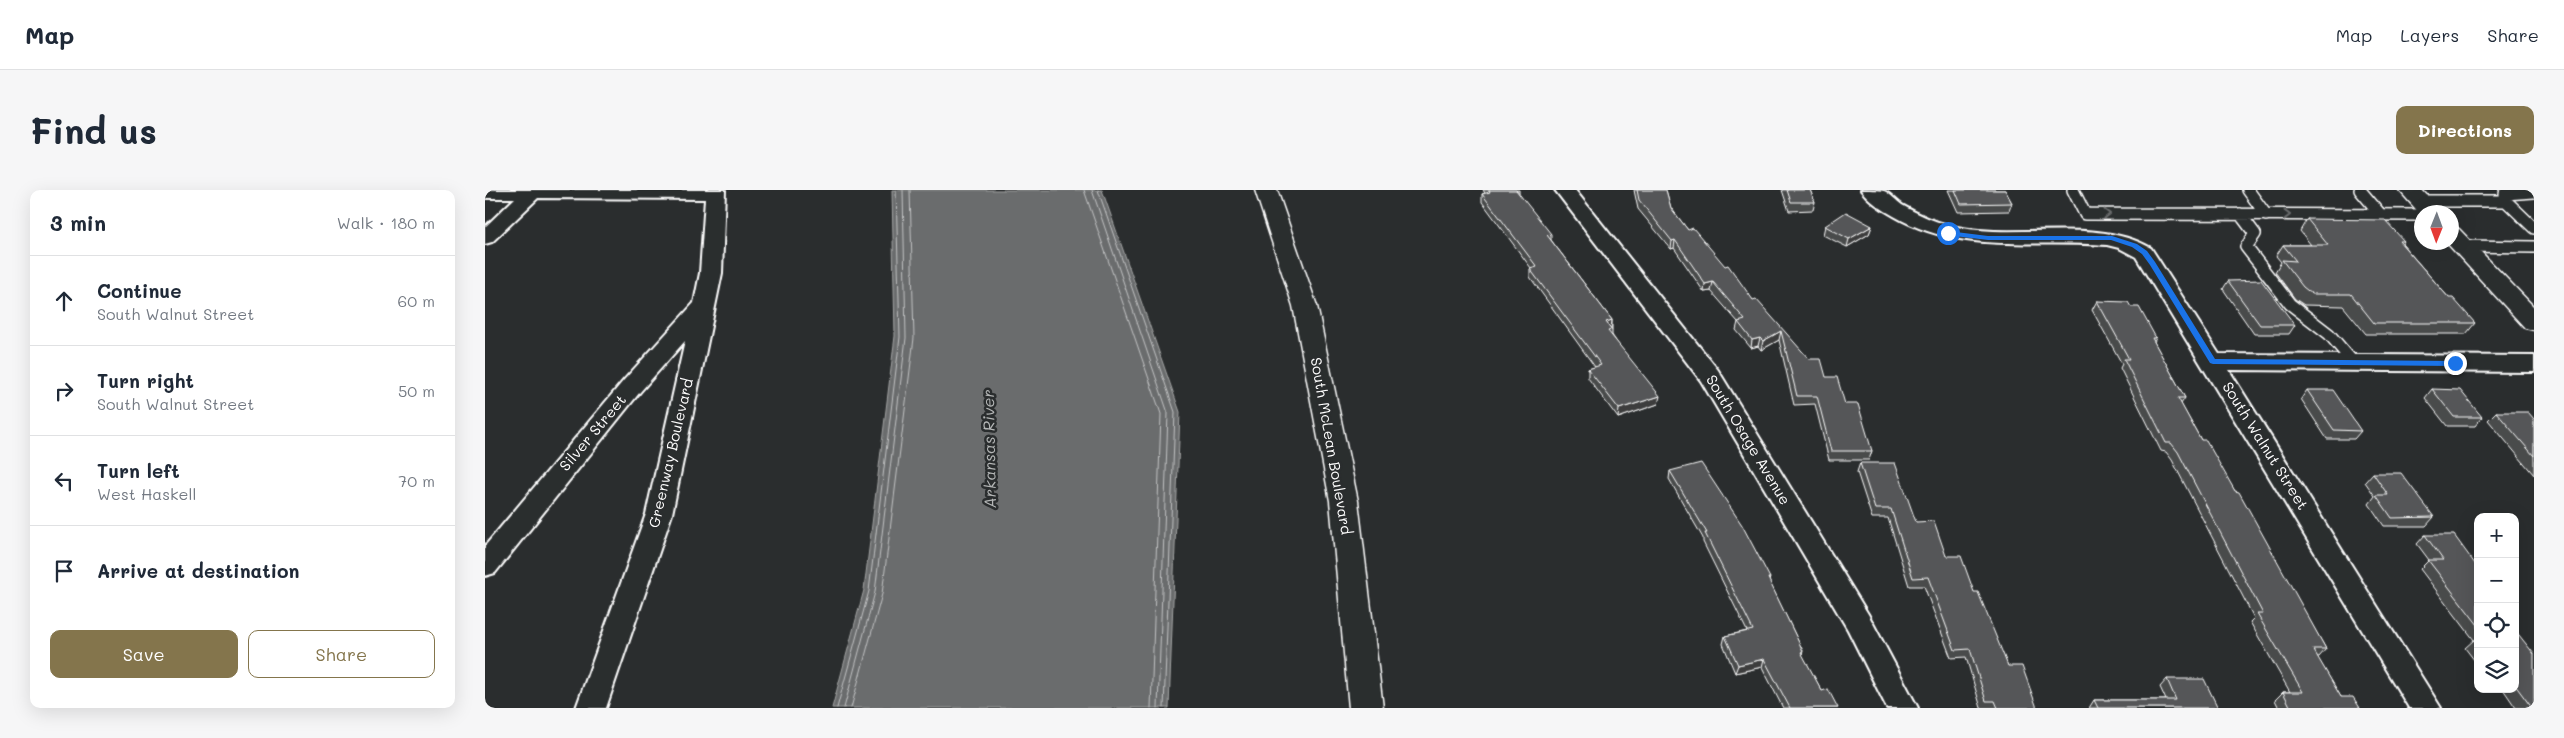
<!DOCTYPE html>
<meta charset="utf-8">
<style>
:root{--surface:#fff;--page:#f6f6f7;--text:#1f2937;--muted:#747a83;--line:#e0e1e3;--accent:#84754c}
body{margin:0;font-family:Mali,sans-serif;background:var(--page);color:var(--text)}
.controls{position:absolute;right:15px;bottom:15px;display:grid;overflow:hidden;border-radius:10px;box-shadow:0 5px 20px #0002}
.controls button{width:45px;height:45px;display:grid;place-items:center;padding:0;border:0;border-bottom:1px solid var(--line);background:var(--surface);color:var(--text);font:25px sans-serif}
.compass{position:absolute;left:1929px;top:15px;width:45px;height:45px;border-radius:50%;background:var(--surface);box-shadow:0 5px 20px #0002;rotate:181deg}
.stop{position:absolute;width:15px;height:15px;margin:-11px;border:4px solid #1a73e8;border-radius:50%;background:#fff}
.stop.end{background:#1a73e8;border-color:#fff;box-shadow:0 1px 5px #0008}
.list{margin:0;padding:0;list-style:none}
h2{display:flex;justify-content:space-between;align-items:center;height:65px;margin:0;padding:0 20px;font-size:21px}
h2 small{font-size:16px;font-weight:400;color:var(--muted)}
.list li{display:grid;grid-template-columns:32px 1fr auto;gap:15px;align-items:center;box-sizing:border-box;height:90px;padding:0 20px;border-top:1px solid var(--line)}
.list b{display:block;font-size:19px;white-space:nowrap}
.list p{margin:0;font-size:16px;white-space:nowrap;color:var(--muted)}
.list em{font-size:16px;font-style:normal;color:var(--muted)}
.actions{display:flex;gap:10px;padding:15px 20px}
.actions a{flex:1;padding:11px 0;border:1px solid var(--accent);border-radius:10px;text-align:center;font-size:18px;color:var(--accent)}
.actions .main{background:var(--accent);color:#fff}
.icon{flex:none;width:28px;height:28px;fill:none;stroke:currentColor;stroke-width:2;stroke-linecap:round;stroke-linejoin:round}
.map{position:relative;flex:none;width:2049px;height:518px;overflow:hidden;border-radius:10px}
header{display:flex;align-items:center;gap:30px;box-sizing:border-box;height:70px;padding:0 25px;background:var(--surface);border-bottom:1px solid var(--line)}
header strong{font-size:24px}
nav{display:flex;gap:28px;margin-inline-start:auto;font-size:18px}
.intro{display:flex;align-items:center;justify-content:space-between;box-sizing:border-box;height:120px;padding:0 30px}
h1{margin:0;font-size:35px}
.button{padding:12px 22px;border-radius:10px;background:var(--accent);color:#fff;font-size:18px;font-weight:700}
main{display:flex;gap:30px;padding:0 30px}
aside{flex:1;background:var(--surface);border-radius:10px;box-shadow:0 5px 20px #0002}
.map>svg:first-child{display:block}
.water{fill:#6a6c6d;stroke:#a6a7a7}
.lines{fill:none;stroke-linecap:round;stroke-linejoin:round}
.shore{stroke:#c3c4c5;stroke-width:1}
.service-casing{stroke:#fff;stroke-width:14}
.minor-casing{stroke:#fff;stroke-width:4}
.tertiary-casing{stroke:#fff;stroke-width:3}
.secondary-casing{stroke:#fff;stroke-width:3}
.service{stroke:#2a2d2e;stroke-width:11}
.minor{fill:#2a2d2e;fill-rule:evenodd}
.tertiary{fill:#2a2d2e;fill-rule:evenodd}
.secondary{fill:#2a2d2e;fill-rule:evenodd}
.wall{fill:#494b4c;stroke:#fff}
.shaded-wall{fill:#3c3d3e;stroke:#fff}
.building{fill:#555758;stroke:#fff}
.oneway{stroke:#6a6c6d}
.route{fill:#1a73e8}
.labels{text-anchor:middle;stroke-width:5;stroke-linejoin:round;paint-order:stroke}
.street-label{font-size:15px;fill:#fff;stroke:#2a2d2e}
.water-label{font-size:16px;font-style:italic;fill:#b4b6b6;stroke:#2a2d2e}
</style>
<header>
<strong>Map</strong>
<nav><a>Map</a><a>Layers</a><a>Share</a></nav>
</header>
<div class="intro"><h1>Find us</h1><a class="button">Directions</a></div>
<main>
<aside>
<h2>3 min<small>Walk · 180 m</small></h2>
<ul class="list">
<li><svg class="icon" aria-label="ahead" viewBox="0 0 24 24"><path d="M12 20V5M6 11l6-6 6 6"/></svg><div><b>Continue</b><p>South Walnut Street</p></div><em>60 m</em></li>
<li><svg class="icon" aria-label="right" viewBox="0 0 24 24"><path d="M7 20v-9h11M14 6l5 5-5 5"/></svg><div><b>Turn right</b><p>South Walnut Street</p></div><em>50 m</em></li>
<li><svg class="icon" aria-label="left" viewBox="0 0 24 24"><path d="M17 20v-9H6M10 6l-5 5 5 5"/></svg><div><b>Turn left</b><p>West Haskell</p></div><em>70 m</em></li>
<li><svg class="icon" aria-label="arrive" viewBox="0 0 24 24"><path d="M6 21V4h12l-3 4 3 4H6"/></svg><div><b>Arrive at destination</b></div></li>
</ul>
<div class="actions"><a class="main">Save</a><a>Share</a></div>
</aside>
<div class="map">
<svg width="2049" height="518" viewBox="0 0 2049 518">
<rect width="100%" height="100%" fill="#2a2d2e"/>
<filter id="ink" filterUnits="userSpaceOnUse"><feTurbulence type="fractalNoise" baseFrequency=".02" numOctaves="2"/><feDisplacementMap in="SourceGraphic" scale="10" xChannelSelector="R" yChannelSelector="G"/><feConvolveMatrix kernelMatrix="1 2 1 2 8 2 1 2 1" color-interpolation-filters="sRGB"/></filter>
<g filter="url(#ink)">
<!-- water -->
<path class="water" d="M 407,0 L 617,0 L 695,222 L 684,518 L 347,518 L 379,400 L 410,146 Z"/>
<g class="lines">
<!-- shore -->
<path class="shore" d="M 599,0 L 676,224 L 666,518
M 607,0 L 683,223 L 673,518
M 613,0 L 690,222 L 679,518
M 352,518 L 384,401 L 415,147 L 411,0
M 359,518 L 390,402 L 421,148 L 418,0
M 366,518 L 397,404 L 429,148 L 425,0"/>
<!-- service casing -->
<g class="service-casing">
<path id="service" d="M 1588,0 L 1600,24 L 1936,25
M 1763,0 L 1781,25
M 1875,0 L 1896,25
M 1935,11 L 2021,11 L 2049,38
M 2021,11 L 2020,4 L 2049,2
M 1755,24 L 1770,44 L 1761,57 L 1805,114 L 1844,144 L 1868,172
M 1978,56 L 2049,57"/>
</g>
<!-- minor casing -->
<g class="minor-casing">
<path id="minor" d="M 0,0 L 240,0 L 237,83 L 187,324 L 121,518 L 91,518 L 161,324 L 200,151 L 155,202 L 10,383 L 0,386 L 0,356 L 139,190 L 209,113 L 215,83 L 220,9 L 53,8 L 7,52 L 0,54 L 0,37 L 30,8 L 0,8 Z
M 1070,0 L 1090,0 L 1233,180 L 1383,424 L 1433,518 L 1402,518 L 1363,440 L 1216,191 Z
M 1376,0 C 1383,0 1393,0 1399,1 C 1406,4 1411,11 1417,15 C 1431,23 1447,31 1463,35 C 1527,52 1610,25 1666,58 L 1734,164 L 2049,166 L 2049,182 L 1744,180 L 1956,518 L 1924,518 L 1651,67 L 1634,58 L 1622,55 C 1549,49 1476,65 1409,26 C 1398,20 1384,11 1376,0 Z"/>
</g>
<!-- tertiary casing -->
<g class="tertiary-casing">
<path id="tertiary" d="M 1914,0 L 1937,0 L 1957,22 L 1936,22 L 1936,25 Z
M 1966,37 L 1974,39 L 2049,117 L 2049,140 L 2040,138 L 1961,52 L 1966,52 Z"/>
</g>
<!-- secondary casing -->
<g class="secondary-casing">
<path id="secondary" d="M 770,0 L 792,0 L 832,116 L 873,311 L 898,518 L 864,518 L 845,311 L 808,116 Z"/>
</g>
<!-- service -->
<use href="#service" class="service"/>
<!-- minor -->
<use href="#minor" class="minor"/>
<!-- tertiary -->
<use href="#tertiary" class="tertiary"/>
<!-- secondary -->
<use href="#secondary" class="secondary"/>
</g>
<!-- wall -->
<path class="wall" d="M 998,0 L 1034,0 L 1034,4 L 1066,50 L 1127,130 L 1127,145 L 1173,214 L 1133,228 L 1103,188 L 1103,179 L 1110,177 L 1045,87 L 1045,79 L 1046,78 L 997,12 L 997,4 L 1000,3 Z
M 1149,0 L 1181,0 L 1186,18 L 1203,40 L 1268,110 L 1341,187 L 1360,214 L 1387,261 L 1384,270 L 1344,270 L 1330,214 L 1309,215 L 1294,150 L 1276,160 L 1273,156 L 1266,158 L 1251,140 L 1253,132 L 1226,101 L 1219,102 L 1189,58 L 1186,59 L 1153,19 Z
M 1297,0 L 1325,0 L 1330,12 L 1328,20 L 1304,21 Z
M 1463,0 L 1520,0 L 1527,13 L 1524,21 L 1473,22 Z
M 1822,29 L 1919,51 L 1917,54 L 1964,108 L 1990,133 L 1981,144 L 1881,144 L 1858,116 L 1819,115 L 1810,109 L 1790,82 L 1796,72 L 1791,66 L 1798,55 L 1826,55 L 1815,41 Z
M 1340,36 L 1387,36 L 1384,44 L 1362,57 L 1338,45 Z
M 1743,91 L 1810,135 L 1804,144 L 1769,144 L 1738,99 Z
M 1612,111 L 1646,117 L 1671,148 L 1669,152 L 1700,208 L 1696,214 L 1716,250 L 1750,301 L 1841,459 L 1834,467 L 1832,467 L 1856,507 L 1875,518 L 1794,518 L 1790,510 L 1798,502 L 1805,502 L 1765,432 L 1769,428 L 1687,270 L 1681,262 L 1676,261 L 1635,178 L 1637,174 L 1607,120 Z
M 1947,199 L 1997,227 L 1990,236 L 1962,236 L 1940,208 Z
M 1822,200 L 1876,241 L 1869,249 L 1842,249 L 1816,209 Z
M 2011,222 L 2049,229 L 2049,285 L 2003,230 Z
M 1375,273 L 1431,332 L 1461,366 L 1489,402 L 1523,476 L 1552,518 L 1496,518 L 1481,467 L 1466,468 L 1439,396 L 1424,396 L 1403,328 L 1387,328 L 1372,282 Z
M 1185,281 L 1285,388 L 1284,391 L 1318,461 L 1317,465 L 1337,501 L 1353,518 L 1298,518 L 1277,477 L 1250,483 L 1238,454 L 1240,446 L 1262,441 L 1218,352 L 1218,348 L 1184,289 Z
M 1888,283 L 1949,327 L 1941,336 L 1899,336 L 1884,314 L 1890,306 L 1880,292 Z
M 1940,345 L 1993,378 L 1993,475 L 1980,458 L 1989,450 L 1935,379 L 1944,370 L 1932,354 Z
M 2030,440 L 2049,518 L 2031,518 L 2018,499 L 2030,499 Z
M 1682,489 L 1733,518 L 1604,518 L 1609,510 L 1681,510 L 1675,497 Z"/>
<!-- shaded-wall -->
<path class="shaded-wall" d="M 1387,36 L 1384,44 L 1362,57 L 1364,49 Z
M 1066,44 L 1066,53 L 1062,45 Z
M 1190,50 L 1189,58 L 1186,59 L 1187,51 Z
M 1228,92 L 1226,101 L 1219,102 L 1220,94 Z
M 1127,130 L 1126,139 L 1121,132 Z
M 1296,141 L 1294,150 L 1276,160 L 1278,151 Z
M 1275,148 L 1273,156 L 1266,158 L 1267,150 Z
M 1175,206 L 1173,214 L 1133,228 L 1134,219 Z
M 1279,469 L 1277,477 L 1250,483 L 1253,475 Z"/>
<!-- building -->
<path class="building" d="M 1004,0 L 1031,0 L 1066,44 L 1062,45 L 1127,130 L 1121,132 L 1127,140 L 1123,141 L 1175,206 L 1134,219 L 1103,179 L 1116,175 L 1045,79 L 1052,77 L 997,4 L 1005,2 Z
M 1152,0 L 1181,0 L 1186,18 L 1203,40 L 1208,38 L 1240,76 L 1243,75 L 1268,110 L 1271,109 L 1324,169 L 1336,169 L 1341,187 L 1352,187 L 1360,214 L 1373,214 L 1387,261 L 1346,261 L 1332,206 L 1312,206 L 1296,141 L 1278,151 L 1275,148 L 1267,150 L 1253,132 L 1260,130 L 1228,92 L 1220,94 L 1190,50 L 1187,51 L 1154,10 Z
M 1302,0 L 1325,0 L 1330,12 L 1306,12 Z
M 1470,0 L 1520,0 L 1527,13 L 1476,14 Z
M 1361,22 L 1387,36 L 1364,49 L 1340,36 Z
M 1822,29 L 1900,30 L 1919,51 L 1914,51 L 1964,108 L 1968,108 L 1990,133 L 1889,133 L 1866,104 L 1827,104 L 1818,97 L 1797,70 L 1811,71 L 1798,55 L 1843,55 Z
M 1776,90 L 1810,135 L 1775,135 L 1743,91 Z
M 1612,111 L 1643,112 L 1646,117 L 1654,117 L 1671,148 L 1667,148 L 1700,208 L 1693,208 L 1716,250 L 1721,250 L 1750,301 L 1754,302 L 1841,459 L 1828,459 L 1856,507 L 1868,507 L 1875,518 L 1806,518 L 1798,502 L 1818,502 L 1772,424 L 1778,424 L 1693,262 L 1686,253 L 1681,253 L 1639,169 L 1644,169 Z
M 1947,199 L 1975,200 L 1997,227 L 1969,227 Z
M 1822,200 L 1848,200 L 1876,241 L 1849,240 Z
M 2011,222 L 2043,222 L 2049,229 L 2049,266 Z
M 1216,273 L 1257,335 L 1285,388 L 1283,388 L 1318,461 L 1316,462 L 1337,501 L 1343,499 L 1353,518 L 1305,518 L 1279,469 L 1253,475 L 1240,446 L 1268,440 L 1220,343 L 1222,343 L 1185,281 Z
M 1375,273 L 1410,273 L 1431,332 L 1449,331 L 1461,366 L 1476,366 L 1489,402 L 1493,402 L 1523,476 L 1537,476 L 1552,518 L 1513,518 L 1510,511 L 1501,511 L 1485,459 L 1470,460 L 1443,387 L 1428,388 L 1406,319 L 1390,319 Z
M 1888,283 L 1916,283 L 1949,327 L 1907,328 L 1891,305 L 1903,305 Z
M 1940,345 L 1969,345 L 1993,378 L 1993,435 L 1943,370 L 1958,370 Z
M 2030,440 L 2049,464 L 2049,518 L 2047,518 L 2030,495 Z
M 1993,449 L 1993,454 L 1989,450 Z
M 1682,489 L 1719,489 L 1733,518 L 1613,518 L 1609,510 L 1691,510 Z"/>
<!-- one-way arrows -->
<defs><path id="oneway-chevron" d="M-2-3.5L2.5 0L-2 3.5" fill="none" stroke-width="1.6" stroke-linecap="round" stroke-linejoin="round" transform="scale(1.25)"/></defs>
<g class="oneway">
<use href="#oneway-chevron" transform="translate(1622 24)"/>
<use href="#oneway-chevron" transform="translate(1802 25)"/>
</g>
</g>
<!-- route -->
<path class="route" d="M 1463,41 L 1503,46 L 1627,46 L 1652,54 L 1662,61 L 1670,72 L 1730,169 L 1970,171 L 1973,173 L 1970,176 L 1728,174 L 1725,173 L 1665,75 L 1657,64 L 1647,57 L 1626,50 L 1503,50 L 1461,45 Z"/>
<g class="labels">
<!-- street labels -->
<g class="street-label">
<text transform="translate(108 243) rotate(-50)" y="5">Silver Street</text>
<text transform="translate(1263 250) rotate(59)" y="5">South Osage Avenue</text>
<text transform="translate(846 256) rotate(80)" y="5">South McLean Boulevard</text>
<text transform="translate(1780 256) rotate(58)" y="5">South Walnut Street</text>
<text transform="translate(186 263) rotate(-77)" y="5">Greenway Boulevard</text>
</g>
<!-- water labels -->
<g class="water-label">
<text transform="translate(504 259) rotate(-91)" y="6">Arkansas River</text>
</g>
</g>
</svg>
<div class="controls">
<button>+</button>
<button>−</button>
<button><svg class="icon" aria-label="locate" viewBox="0 0 24 24"><circle cx="12" cy="12" r="6"/><path d="M12 2v4M12 18v4M2 12h4M18 12h4"/></svg></button>
<button><svg class="icon" aria-label="layers" viewBox="0 0 24 24"><path d="M12 4l9 5-9 5-9-5zM3 14l9 5 9-5"/></svg></button>
</div>
<svg class="compass" viewBox="-18 -18 36 36"><path d="M0-13l5 13h-10z" fill="#e53935"/><path d="M0 13l5-13h-10z" fill="#747a83"/></svg>
<div class="stop" style="left:1463px;top:43px"></div>
<div class="stop end" style="left:1970px;top:173px"></div>
</div>
</main>
